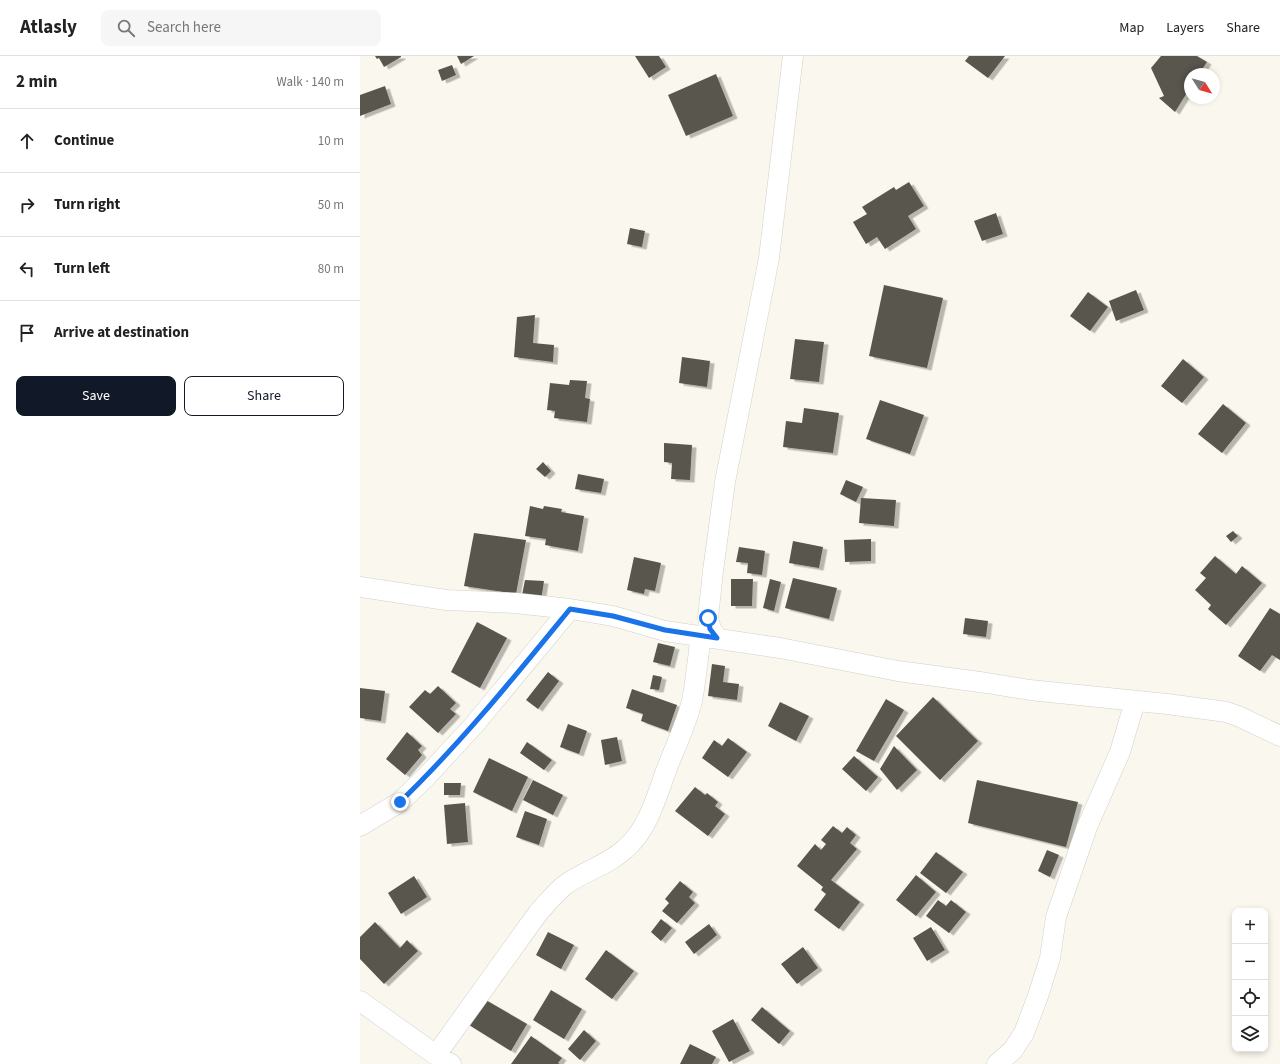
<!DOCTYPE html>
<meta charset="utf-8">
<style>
:root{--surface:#fff;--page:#f6f6f6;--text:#222;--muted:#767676;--line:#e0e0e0;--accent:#111827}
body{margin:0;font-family:"Source Sans 3",sans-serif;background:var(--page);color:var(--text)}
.controls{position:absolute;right:12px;bottom:12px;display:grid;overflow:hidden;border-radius:8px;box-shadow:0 2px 6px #0003}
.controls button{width:36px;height:36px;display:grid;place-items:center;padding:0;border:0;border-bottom:1px solid var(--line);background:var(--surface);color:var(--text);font:20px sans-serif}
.compass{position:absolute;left:824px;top:12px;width:36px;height:36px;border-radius:50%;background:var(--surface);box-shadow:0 2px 6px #0003;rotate:127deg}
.stop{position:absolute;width:12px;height:12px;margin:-9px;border:3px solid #1a73e8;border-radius:50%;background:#fff}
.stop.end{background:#1a73e8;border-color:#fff;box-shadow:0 1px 4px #0008}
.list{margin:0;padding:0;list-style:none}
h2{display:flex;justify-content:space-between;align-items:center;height:52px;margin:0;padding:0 16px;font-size:17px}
h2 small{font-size:13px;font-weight:400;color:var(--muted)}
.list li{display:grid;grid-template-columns:26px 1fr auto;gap:12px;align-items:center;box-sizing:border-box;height:64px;padding:0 16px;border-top:1px solid var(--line)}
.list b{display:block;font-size:15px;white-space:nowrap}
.list em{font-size:13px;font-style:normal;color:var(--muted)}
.actions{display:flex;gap:8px;padding:12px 16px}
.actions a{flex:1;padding:9px 0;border:1px solid var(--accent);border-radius:8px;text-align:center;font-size:14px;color:var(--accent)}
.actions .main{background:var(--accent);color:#fff}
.icon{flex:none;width:22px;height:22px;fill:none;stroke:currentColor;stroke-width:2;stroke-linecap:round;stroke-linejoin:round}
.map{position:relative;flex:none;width:920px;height:1008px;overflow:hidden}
header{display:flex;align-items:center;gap:24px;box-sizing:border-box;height:56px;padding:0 20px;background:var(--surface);border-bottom:1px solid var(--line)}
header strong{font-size:19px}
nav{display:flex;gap:22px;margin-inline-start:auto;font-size:14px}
.search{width:280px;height:36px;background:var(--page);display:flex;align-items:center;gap:10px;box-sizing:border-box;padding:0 14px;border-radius:8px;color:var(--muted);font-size:15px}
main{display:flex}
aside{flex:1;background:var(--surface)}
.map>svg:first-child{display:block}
.building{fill:#58574e;filter:url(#shadow)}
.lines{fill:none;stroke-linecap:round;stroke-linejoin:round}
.minor-casing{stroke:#d2d0c6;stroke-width:21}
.minor{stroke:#fff;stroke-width:20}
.route{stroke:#1a73e8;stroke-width:5}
</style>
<header>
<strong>Atlasly</strong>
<div class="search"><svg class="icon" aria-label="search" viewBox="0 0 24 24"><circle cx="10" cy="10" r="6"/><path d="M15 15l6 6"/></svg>Search here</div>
<nav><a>Map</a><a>Layers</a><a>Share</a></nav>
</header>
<main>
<aside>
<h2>2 min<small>Walk · 140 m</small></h2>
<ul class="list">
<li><svg class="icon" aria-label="ahead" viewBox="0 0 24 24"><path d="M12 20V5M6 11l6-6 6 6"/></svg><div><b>Continue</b></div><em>10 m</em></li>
<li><svg class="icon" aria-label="right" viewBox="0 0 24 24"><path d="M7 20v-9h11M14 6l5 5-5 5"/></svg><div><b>Turn right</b></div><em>50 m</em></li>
<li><svg class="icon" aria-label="left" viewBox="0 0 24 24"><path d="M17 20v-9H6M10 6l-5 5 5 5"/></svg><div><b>Turn left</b></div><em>80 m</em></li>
<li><svg class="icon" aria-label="arrive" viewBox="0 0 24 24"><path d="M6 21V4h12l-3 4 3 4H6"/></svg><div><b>Arrive at destination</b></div></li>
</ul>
<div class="actions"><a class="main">Save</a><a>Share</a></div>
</aside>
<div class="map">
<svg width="920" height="1008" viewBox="0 0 920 1008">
<defs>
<filter id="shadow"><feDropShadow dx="4.5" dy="2.5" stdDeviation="0" flood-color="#0004"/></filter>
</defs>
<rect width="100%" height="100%" fill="#faf8ee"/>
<!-- building -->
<path class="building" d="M 15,0 L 41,0 L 41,1 L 24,11 L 19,2 L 17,3 Z
M 97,0 L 114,0 L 101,8 Z
M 275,0 L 299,0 L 306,11 L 289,22 Z
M 609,0 L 645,0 L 628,22 L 605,5 Z
M 801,0 L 837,0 L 847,6 L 839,18 L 830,18 L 830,32 L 815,56 L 799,42 L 804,40 L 791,12 Z
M 92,9 L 96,19 L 82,25 L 78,14 Z
M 356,18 L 373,60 L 326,80 L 308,39 Z
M 25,30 L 31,48 L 0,60 L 0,39 Z
M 549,126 L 564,150 L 548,160 L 556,173 L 525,193 L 517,181 L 506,188 L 493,166 L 507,158 L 502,151 L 534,131 L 536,134 Z
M 636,157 L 643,178 L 622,185 L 614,165 Z
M 270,172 L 285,175 L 282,191 L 267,188 Z
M 524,229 L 583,242 L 567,312 L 509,300 Z
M 776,234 L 784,254 L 756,265 L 749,245 Z
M 728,236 L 748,251 L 730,275 L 710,260 Z
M 175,259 L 173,287 L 194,289 L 193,306 L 154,301 L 157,261 Z
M 435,283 L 464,286 L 459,326 L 430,323 Z
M 322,301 L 350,305 L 347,331 L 319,327 Z
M 823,303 L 844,321 L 822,347 L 801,330 Z
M 210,324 L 227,325 L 225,342 L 230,343 L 227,366 L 194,362 L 195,355 L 187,354 L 190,327 L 209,329 Z
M 520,344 L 564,359 L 550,398 L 506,383 Z
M 863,348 L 886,367 L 862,397 L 838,378 Z
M 444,352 L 479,357 L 473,397 L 423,391 L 426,365 L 442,367 Z
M 304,387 L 332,389 L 330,424 L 311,423 L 312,407 L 304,406 Z
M 183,406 L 191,415 L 185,421 L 176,413 Z
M 218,418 L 244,423 L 241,437 L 215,433 Z
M 486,424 L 503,431 L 496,446 L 480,438 Z
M 501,442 L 536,444 L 534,470 L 499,467 Z
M 170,450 L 183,453 L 184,450 L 202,453 L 201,456 L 224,460 L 218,495 L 185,489 L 186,483 L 165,480 Z
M 873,475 L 878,480 L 871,486 L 866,480 Z
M 114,477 L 166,484 L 156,538 L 104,530 Z
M 511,483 L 511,505 L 485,506 L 484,484 Z
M 433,485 L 463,491 L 459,512 L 429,507 Z
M 379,491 L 405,495 L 402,519 L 387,517 L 388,507 L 376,506 Z
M 855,500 L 876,518 L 882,510 L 902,527 L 866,569 L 848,553 L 851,549 L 835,534 L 846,522 L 840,517 Z
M 274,501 L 301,507 L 295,535 L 285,533 L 284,538 L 267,534 Z
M 433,522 L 477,532 L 469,563 L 425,552 Z
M 371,523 L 393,523 L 392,550 L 371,550 Z
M 410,523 L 421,526 L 414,555 L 403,552 Z
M 165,524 L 184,525 L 181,545 L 161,544 Z
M 910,552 L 920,558 L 920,604 L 912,599 L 900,615 L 878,600 Z
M 605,562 L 628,565 L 626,581 L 603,578 Z
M 117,566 L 147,582 L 120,632 L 91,616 Z
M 298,587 L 315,591 L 310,610 L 293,606 Z
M 352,608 L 365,610 L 363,626 L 379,628 L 377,644 L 348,640 Z
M 188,616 L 199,625 L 178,653 L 166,644 Z
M 293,619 L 302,621 L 299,634 L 290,633 Z
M 78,630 L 96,647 L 90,653 L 96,658 L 78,677 L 49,651 L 65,634 L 70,638 Z
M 0,632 L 25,635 L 21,665 L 0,662 Z
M 272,633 L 317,649 L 308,675 L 281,665 L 283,658 L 266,652 Z
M 573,641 L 618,685 L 580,724 L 536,680 Z
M 526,643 L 544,654 L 514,705 L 496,695 Z
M 420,646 L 449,660 L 436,685 L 408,670 Z
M 208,668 L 227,675 L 219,698 L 200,691 Z
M 47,676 L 62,690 L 58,694 L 62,699 L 45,719 L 26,703 Z
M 257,681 L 262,705 L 245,709 L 241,684 Z
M 368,682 L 387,696 L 368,721 L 342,702 L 354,684 L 362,690 Z
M 167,686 L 192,704 L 184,714 L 160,697 Z
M 534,690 L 557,714 L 537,734 L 520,713 Z
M 494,700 L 518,721 L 506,735 L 482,713 Z
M 129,702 L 168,721 L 152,755 L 113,736 Z
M 173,724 L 203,739 L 193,759 L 163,744 Z
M 617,724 L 718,746 L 706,791 L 608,767 Z
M 84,727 L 101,727 L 100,739 L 84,739 Z
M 335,731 L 345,739 L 347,737 L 358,746 L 355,750 L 365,758 L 348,780 L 315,755 Z
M 105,747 L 108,786 L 87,788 L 84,749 Z
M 165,755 L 187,763 L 179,789 L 156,781 Z
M 473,770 L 482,777 L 487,771 L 496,779 L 490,787 L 497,793 L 471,824 L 500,846 L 479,873 L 454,854 L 466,838 L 461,834 L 463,831 L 437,810 L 455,788 L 461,794 L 466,788 L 461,784 Z
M 687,794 L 699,799 L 690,821 L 678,815 Z
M 576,796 L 603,816 L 586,837 L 560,817 Z
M 556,819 L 576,836 L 556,860 L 536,844 Z
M 54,820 L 67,841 L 41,858 L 28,837 Z
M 320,825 L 333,836 L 329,841 L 335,847 L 317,867 L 302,855 L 309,847 L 305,843 Z
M 578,844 L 586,850 L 591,844 L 606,856 L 589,877 L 566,860 Z
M 301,863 L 312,872 L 301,885 L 291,876 Z
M 15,866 L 40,892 L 47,884 L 58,895 L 24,928 L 0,903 L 0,881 Z
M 349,868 L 357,879 L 334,898 L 325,886 Z
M 571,871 L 585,894 L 567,905 L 553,882 Z
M 188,876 L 214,889 L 201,913 L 176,899 Z
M 443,891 L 458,912 L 437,928 L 421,908 Z
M 246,894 L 274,915 L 252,943 L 225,923 Z
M 191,934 L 222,953 L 204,983 L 173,964 Z
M 124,943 L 167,968 L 151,995 L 109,969 Z
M 402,951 L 430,975 L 419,988 L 391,964 Z
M 373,963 L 390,995 L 369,1006 L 352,975 Z
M 224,974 L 236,985 L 220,1004 L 208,993 Z
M 171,980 L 202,1002 L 198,1007 L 200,1008 L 151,1008 Z
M 330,988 L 356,1001 L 352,1008 L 320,1008 Z"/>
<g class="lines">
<!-- minor casing -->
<g class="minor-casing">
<path id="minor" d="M 0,531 L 86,544 L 155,547 L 210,553 L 253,560 L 305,575 L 420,592 L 538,615 L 627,627 L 670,634 L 807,648 L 852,654 L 866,656 L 878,660 L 920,680
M 357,582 L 351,573 L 348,562 L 353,515 L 365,426 L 409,202 L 433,0
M 0,770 L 40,746 L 66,721 L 114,669 L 210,553
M 0,945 L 76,999 L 91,1008
M 76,999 L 178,857 C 187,847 195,837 205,829 C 224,815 248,809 265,793 C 291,771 298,733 311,702 C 319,683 327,665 332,645 C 336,624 338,601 341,579
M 637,1008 L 653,994 L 664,977 L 678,940 L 690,902 L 696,861 L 727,771 L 760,696 L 775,645"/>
</g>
<!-- minor -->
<use href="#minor" class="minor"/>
</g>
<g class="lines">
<!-- route -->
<path class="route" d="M 40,746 C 102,686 156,619 210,553 L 253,560 L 305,574 L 357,582 L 350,573 L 348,562"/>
</g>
</svg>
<div class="controls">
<button>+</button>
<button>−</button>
<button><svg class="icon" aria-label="locate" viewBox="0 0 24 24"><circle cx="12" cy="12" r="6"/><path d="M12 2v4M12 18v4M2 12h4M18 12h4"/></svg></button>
<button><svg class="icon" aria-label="layers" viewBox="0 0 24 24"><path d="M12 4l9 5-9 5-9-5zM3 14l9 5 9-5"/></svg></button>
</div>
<svg class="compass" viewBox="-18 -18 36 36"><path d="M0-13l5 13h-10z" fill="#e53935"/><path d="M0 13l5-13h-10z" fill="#767676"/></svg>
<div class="stop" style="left:348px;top:562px"></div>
<div class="stop end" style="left:40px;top:746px"></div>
</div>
</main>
